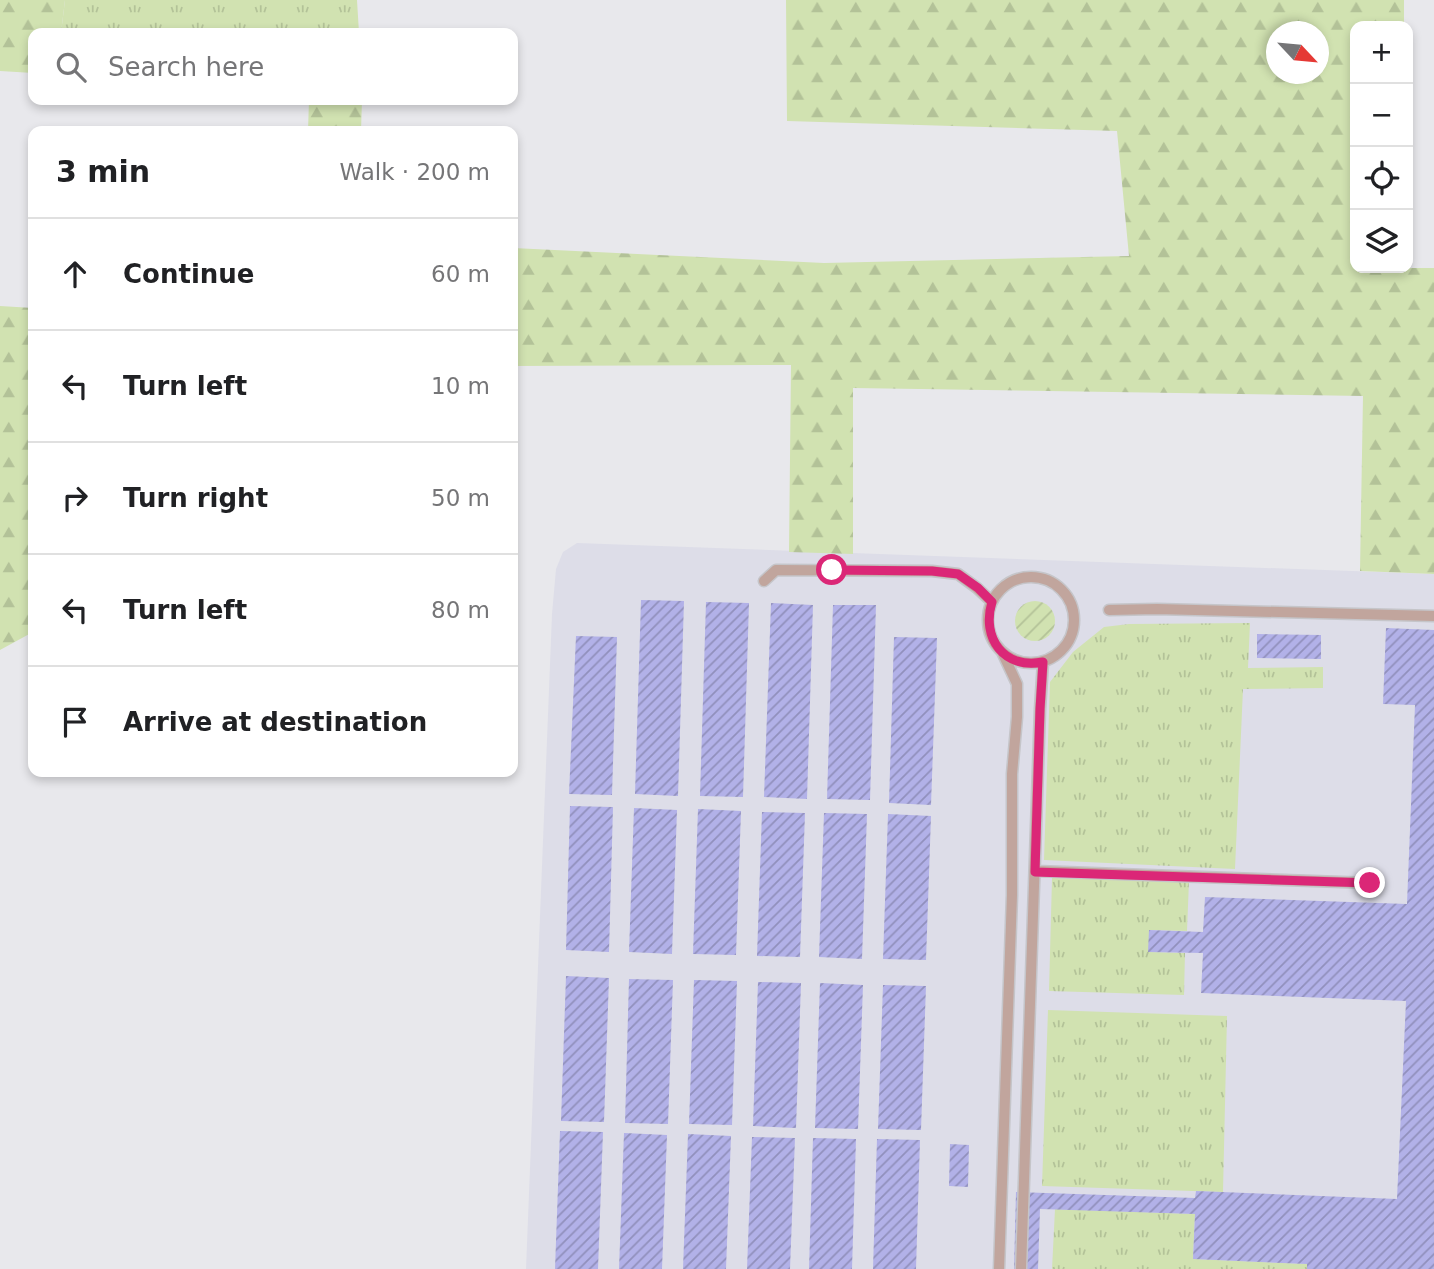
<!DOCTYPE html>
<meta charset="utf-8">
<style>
:root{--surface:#fff;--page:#f2f2f2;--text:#202124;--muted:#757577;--line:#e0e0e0}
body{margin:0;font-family:"DejaVu Sans",sans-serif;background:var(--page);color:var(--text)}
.controls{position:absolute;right:21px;top:21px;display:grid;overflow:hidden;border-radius:14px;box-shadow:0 4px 10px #0003}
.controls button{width:63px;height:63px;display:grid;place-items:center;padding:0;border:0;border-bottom:2px solid var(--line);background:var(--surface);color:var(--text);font:35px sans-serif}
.compass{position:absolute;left:1266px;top:21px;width:63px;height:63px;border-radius:50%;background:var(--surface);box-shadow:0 4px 10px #0003;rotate:116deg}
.stop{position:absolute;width:21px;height:21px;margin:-16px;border:5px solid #db2777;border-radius:50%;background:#fff}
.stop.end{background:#db2777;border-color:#fff;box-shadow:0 2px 7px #0008}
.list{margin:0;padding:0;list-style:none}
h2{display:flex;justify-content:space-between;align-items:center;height:91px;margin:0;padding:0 28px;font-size:30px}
h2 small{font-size:23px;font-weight:400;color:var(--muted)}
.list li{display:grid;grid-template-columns:46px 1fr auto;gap:21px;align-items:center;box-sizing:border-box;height:112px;padding:0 28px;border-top:2px solid var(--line)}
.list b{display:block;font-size:26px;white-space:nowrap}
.list em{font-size:23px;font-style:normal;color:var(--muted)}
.icon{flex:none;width:38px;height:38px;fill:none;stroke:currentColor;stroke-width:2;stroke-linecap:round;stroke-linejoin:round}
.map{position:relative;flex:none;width:1434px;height:1269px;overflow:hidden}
.search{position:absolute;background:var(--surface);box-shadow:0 4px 10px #0003;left:28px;top:28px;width:490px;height:77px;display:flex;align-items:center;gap:18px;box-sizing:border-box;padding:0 24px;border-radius:14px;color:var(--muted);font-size:26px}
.panel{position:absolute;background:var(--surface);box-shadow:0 4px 10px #0003;left:28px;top:126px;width:490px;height:651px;border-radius:14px}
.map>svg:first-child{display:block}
.built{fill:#dddde8}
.grass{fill:url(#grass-tufts)}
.forest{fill:url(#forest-firs);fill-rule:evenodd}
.garden{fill:url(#garden-furrows)}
.building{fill:url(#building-hatch)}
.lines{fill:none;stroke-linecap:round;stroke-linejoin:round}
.lane-casing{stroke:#c5c5c9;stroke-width:13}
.lane{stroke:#c1a59d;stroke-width:10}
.route{stroke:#db2777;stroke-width:9}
</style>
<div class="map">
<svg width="1434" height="1269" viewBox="0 0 1434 1269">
<defs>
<pattern id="grass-tufts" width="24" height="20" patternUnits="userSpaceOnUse" patternTransform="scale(1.75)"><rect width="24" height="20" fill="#d1e2b1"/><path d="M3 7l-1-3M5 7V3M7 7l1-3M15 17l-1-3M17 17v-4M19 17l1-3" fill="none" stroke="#b3c298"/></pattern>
<pattern id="forest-firs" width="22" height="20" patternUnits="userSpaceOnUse" patternTransform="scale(1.75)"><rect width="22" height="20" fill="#d1e2b1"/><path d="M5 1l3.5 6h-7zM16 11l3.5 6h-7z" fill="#b3c298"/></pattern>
<pattern id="garden-furrows" width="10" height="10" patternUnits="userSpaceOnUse" patternTransform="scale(1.75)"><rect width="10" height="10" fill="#d1e2b1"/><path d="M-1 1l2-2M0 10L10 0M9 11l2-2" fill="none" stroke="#b3c298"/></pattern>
<pattern id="building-hatch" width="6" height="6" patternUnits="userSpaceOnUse" patternTransform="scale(1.75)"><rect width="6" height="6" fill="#b2b1e8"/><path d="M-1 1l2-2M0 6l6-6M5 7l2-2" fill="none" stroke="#9190bc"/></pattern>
</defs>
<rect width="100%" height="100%" fill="#e8e8ec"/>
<!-- built -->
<path class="built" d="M 577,543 L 1434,574 L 1434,1269 L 526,1269 L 552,614 L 556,569 L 563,552 Z"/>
<!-- grass -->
<path class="grass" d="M 65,0 L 357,0 L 359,33 L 61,33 Z
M 1250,623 L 1248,668 L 1323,667 L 1323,688 L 1243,689 L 1235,869 L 1044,860 L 1050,682 L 1073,652 L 1104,627 L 1129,624 Z
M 1052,878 L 1189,881 L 1187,931 L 1149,930 L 1149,952 L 1185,953 L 1184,995 L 1049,991 Z
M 1048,1010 L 1227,1016 L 1223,1192 L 1042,1186 Z
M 1055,1209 L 1195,1214 L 1193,1259 L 1307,1264 L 1307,1269 L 1052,1269 Z"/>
<!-- forest -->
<path class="forest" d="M 0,0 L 65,0 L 61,33 L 33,33 L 33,73 L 0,71 Z
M 786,0 L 1404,0 L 1404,26 L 1355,26 L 1355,268 L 1434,268 L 1434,574 L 1360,571 L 1363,396 L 853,388 L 853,554 L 789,552 L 791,365 L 513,366 L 513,248 L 824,263 L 1129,256 L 1117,131 L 787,121 ZM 1276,32 L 1318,32 L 1318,74 L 1276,74 Z
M 309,100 L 362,100 L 361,131 L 308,131 Z
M 0,306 L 33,308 L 33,632 L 0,650 Z"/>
<!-- garden -->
<path class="garden" d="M1015 621a20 20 0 1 1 40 0a20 20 0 1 1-40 0Z"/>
<!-- building -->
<path class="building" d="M 641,600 L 684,601 L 678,796 L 635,794 Z
M 706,602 L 749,603 L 743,797 L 700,796 Z
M 771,603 L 813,605 L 807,799 L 764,797 Z
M 833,605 L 876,605 L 870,800 L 827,799 Z
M 1386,628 L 1434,630 L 1434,1269 L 1307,1269 L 1307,1264 L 1193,1259 L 1195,1214 L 1040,1209 L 1038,1269 L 1014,1269 L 1016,1192 L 1195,1198 L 1196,1191 L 1397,1199 L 1406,1001 L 1201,993 L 1203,953 L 1148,952 L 1149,930 L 1203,932 L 1205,897 L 1407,904 L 1415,705 L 1383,704 Z
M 1257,634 L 1321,635 L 1321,659 L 1257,658 Z
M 576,636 L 617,637 L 612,795 L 569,794 Z
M 894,637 L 937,638 L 931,805 L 889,803 Z
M 570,806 L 613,807 L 609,952 L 566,950 Z
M 634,808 L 677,810 L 672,954 L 629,952 Z
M 698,809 L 741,811 L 736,955 L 693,954 Z
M 762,812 L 805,813 L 800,957 L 757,956 Z
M 824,813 L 867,814 L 862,959 L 819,957 Z
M 888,814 L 931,816 L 926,960 L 883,959 Z
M 566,976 L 609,978 L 604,1122 L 561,1121 Z
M 629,979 L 673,980 L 668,1124 L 625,1123 Z
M 694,980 L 737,981 L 732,1125 L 689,1124 Z
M 758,982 L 801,983 L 796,1128 L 753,1126 Z
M 820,983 L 863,985 L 858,1129 L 815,1128 Z
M 883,985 L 926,986 L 921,1130 L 878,1129 Z
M 560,1131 L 603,1132 L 598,1269 L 555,1269 Z
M 624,1133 L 667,1135 L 662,1269 L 619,1269 Z
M 688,1134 L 731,1136 L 726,1269 L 683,1269 Z
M 752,1137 L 795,1138 L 790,1269 L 747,1269 Z
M 813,1138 L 856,1139 L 852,1269 L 809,1269 Z
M 877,1139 L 920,1140 L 916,1269 L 873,1269 Z
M 950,1144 L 969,1145 L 968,1187 L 949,1186 Z"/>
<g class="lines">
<!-- lane casing -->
<g class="lane-casing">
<path id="lane" d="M988 620a43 43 0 1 1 86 0a43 43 0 1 1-86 0Z
M 764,581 L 776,570 L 932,571 L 958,574 L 977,588 L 992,602
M 1109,610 L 1157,609 L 1434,616
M 1036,871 L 1370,883
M 999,1269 L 1012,895 L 1012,774 L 1017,717 L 1017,684 L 1002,652
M 1021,1269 L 1040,709 L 1043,662"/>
</g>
<!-- lane -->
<use href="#lane" class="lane"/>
</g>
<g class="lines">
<!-- route -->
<path class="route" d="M 832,570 L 932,571 L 958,574 L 978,588 L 992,602 C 981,638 1004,670 1043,662 L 1040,709 L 1035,872 L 1370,883"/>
</g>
</svg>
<div class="controls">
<button>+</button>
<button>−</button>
<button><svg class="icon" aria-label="locate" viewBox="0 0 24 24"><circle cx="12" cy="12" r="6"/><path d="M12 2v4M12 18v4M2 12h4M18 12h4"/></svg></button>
<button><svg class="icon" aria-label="layers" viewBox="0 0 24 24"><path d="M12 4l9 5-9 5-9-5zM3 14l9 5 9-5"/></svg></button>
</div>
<svg class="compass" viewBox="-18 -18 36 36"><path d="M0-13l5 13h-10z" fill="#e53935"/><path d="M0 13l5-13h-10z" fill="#757577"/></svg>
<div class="stop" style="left:832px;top:570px"></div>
<div class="stop end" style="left:1370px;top:883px"></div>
<div class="search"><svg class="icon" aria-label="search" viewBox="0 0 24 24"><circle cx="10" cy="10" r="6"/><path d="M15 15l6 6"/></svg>Search here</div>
<section class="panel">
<h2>3 min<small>Walk · 200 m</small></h2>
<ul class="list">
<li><svg class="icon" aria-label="ahead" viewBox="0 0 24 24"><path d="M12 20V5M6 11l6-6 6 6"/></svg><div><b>Continue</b></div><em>60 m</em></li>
<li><svg class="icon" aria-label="left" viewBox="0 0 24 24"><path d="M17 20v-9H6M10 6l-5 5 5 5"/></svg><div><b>Turn left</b></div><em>10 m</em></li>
<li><svg class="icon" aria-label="right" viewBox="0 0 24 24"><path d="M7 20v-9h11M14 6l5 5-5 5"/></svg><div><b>Turn right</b></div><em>50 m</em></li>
<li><svg class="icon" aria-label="left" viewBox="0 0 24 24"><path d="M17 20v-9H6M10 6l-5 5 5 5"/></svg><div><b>Turn left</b></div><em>80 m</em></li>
<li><svg class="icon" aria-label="arrive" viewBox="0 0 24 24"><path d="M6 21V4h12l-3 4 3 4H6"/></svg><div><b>Arrive at destination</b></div></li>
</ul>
</section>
</div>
